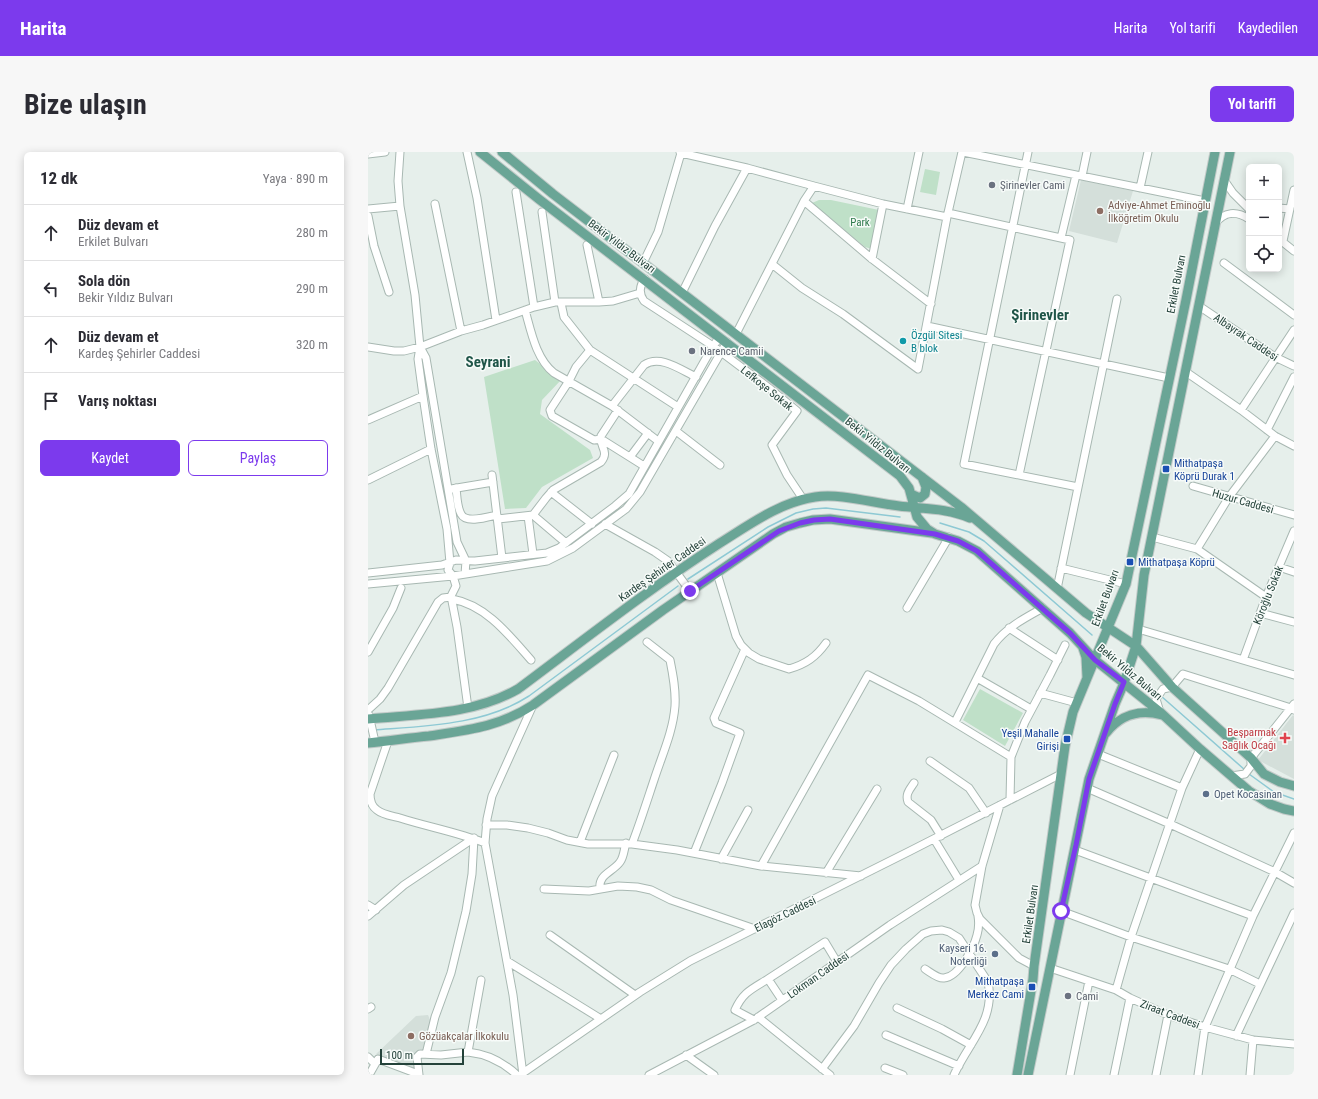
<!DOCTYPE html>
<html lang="tr">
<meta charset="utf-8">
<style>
:root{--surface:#fff;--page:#f7f7f7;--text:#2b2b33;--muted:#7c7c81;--line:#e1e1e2;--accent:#7c3aed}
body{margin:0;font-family:"Roboto Condensed",sans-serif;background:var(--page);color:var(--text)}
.controls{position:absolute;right:12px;top:12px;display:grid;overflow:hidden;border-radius:6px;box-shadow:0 2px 10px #0003}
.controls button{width:36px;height:36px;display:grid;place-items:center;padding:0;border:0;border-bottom:1px solid var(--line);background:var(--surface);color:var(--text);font:20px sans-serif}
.scale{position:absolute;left:12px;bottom:10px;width:84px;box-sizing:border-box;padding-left:4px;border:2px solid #24423a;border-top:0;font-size:11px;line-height:14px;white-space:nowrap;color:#24423a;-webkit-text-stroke:3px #f7fbf9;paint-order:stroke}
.stop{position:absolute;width:12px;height:12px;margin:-9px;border:3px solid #7c3aed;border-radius:50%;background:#fff}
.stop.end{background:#7c3aed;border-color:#fff;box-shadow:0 1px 4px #0008}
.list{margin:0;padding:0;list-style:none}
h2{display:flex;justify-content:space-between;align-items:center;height:52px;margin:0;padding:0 16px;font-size:17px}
h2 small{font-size:13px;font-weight:400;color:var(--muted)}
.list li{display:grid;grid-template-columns:26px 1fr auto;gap:12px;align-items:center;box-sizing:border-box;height:56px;padding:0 16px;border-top:1px solid var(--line)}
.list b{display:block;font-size:15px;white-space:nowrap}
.list p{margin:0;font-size:13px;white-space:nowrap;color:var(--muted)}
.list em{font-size:13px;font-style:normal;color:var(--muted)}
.actions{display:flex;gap:8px;padding:12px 16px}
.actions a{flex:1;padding:9px 0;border:1px solid var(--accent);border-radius:6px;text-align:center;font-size:14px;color:var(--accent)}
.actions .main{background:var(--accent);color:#fff}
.icon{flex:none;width:22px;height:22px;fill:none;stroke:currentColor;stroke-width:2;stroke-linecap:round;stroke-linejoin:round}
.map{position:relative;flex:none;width:926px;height:923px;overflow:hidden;border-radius:6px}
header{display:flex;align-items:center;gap:24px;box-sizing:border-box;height:56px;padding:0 20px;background:var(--accent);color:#fff}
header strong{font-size:19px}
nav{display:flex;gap:22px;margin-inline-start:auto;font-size:14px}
.intro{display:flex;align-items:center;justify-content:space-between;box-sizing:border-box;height:96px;padding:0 24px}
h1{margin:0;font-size:28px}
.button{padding:10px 18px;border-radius:6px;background:var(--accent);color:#fff;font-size:14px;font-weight:700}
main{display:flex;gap:24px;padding:0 24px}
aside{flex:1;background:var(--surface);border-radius:6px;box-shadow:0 2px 10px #0003}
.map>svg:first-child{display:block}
.built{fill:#d4dfda}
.green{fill:#bfe0c8}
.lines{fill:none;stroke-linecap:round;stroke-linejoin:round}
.stream{stroke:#8ec9d4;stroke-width:1.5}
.minor-casing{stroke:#a8b8b2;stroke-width:9}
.major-casing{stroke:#c2cac8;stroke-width:11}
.minor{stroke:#fff;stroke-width:7}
.major{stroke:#6aa596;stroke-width:9}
.route{stroke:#7c3aed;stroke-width:5}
.worship-dot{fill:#6b7280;stroke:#f7fbf9;stroke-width:1.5}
.education-dot{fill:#8d6e63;stroke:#f7fbf9;stroke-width:1.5}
.culture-dot{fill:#0f9aa8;stroke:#f7fbf9;stroke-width:1.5}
.transit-dot{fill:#1a4fb4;stroke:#f7fbf9;stroke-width:1.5}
.health-dot{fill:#e0444e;stroke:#f7fbf9;stroke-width:1.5}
.service-dot{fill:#5c6f8a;stroke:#f7fbf9;stroke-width:1.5}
.labels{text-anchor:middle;stroke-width:3;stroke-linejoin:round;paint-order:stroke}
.worship-label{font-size:11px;fill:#5b616d;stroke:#f7fbf9;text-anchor:start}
.education-label{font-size:11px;fill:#785e54;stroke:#f7fbf9;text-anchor:start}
.park-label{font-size:11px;fill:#2d7a4b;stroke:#f7fbf9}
.street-label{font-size:11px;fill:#24423a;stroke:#f7fbf9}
.culture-label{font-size:11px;fill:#0d838f;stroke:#f7fbf9;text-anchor:start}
.transit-label{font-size:11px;fill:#164399;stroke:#f7fbf9;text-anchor:start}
.health-label{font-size:11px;fill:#be3a42;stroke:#f7fbf9;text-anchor:end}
.service-label{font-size:11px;fill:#4e5e75;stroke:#f7fbf9;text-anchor:start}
.district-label{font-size:15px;font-weight:bold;fill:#1f5548;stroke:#f7fbf9}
</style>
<header>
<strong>Harita</strong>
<nav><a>Harita</a><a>Yol tarifi</a><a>Kaydedilen</a></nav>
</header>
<div class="intro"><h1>Bize ulaşın</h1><a class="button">Yol tarifi</a></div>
<main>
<aside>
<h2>12 dk<small>Yaya · 890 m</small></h2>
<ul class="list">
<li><svg class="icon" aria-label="ahead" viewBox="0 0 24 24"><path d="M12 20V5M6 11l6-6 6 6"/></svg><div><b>Düz devam et</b><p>Erkilet Bulvarı</p></div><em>280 m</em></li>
<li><svg class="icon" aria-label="left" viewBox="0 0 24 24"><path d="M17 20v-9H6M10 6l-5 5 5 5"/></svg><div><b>Sola dön</b><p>Bekir Yıldız Bulvarı</p></div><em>290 m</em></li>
<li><svg class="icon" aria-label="ahead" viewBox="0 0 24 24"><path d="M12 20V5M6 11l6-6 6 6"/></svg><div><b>Düz devam et</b><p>Kardeş Şehirler Caddesi</p></div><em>320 m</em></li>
<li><svg class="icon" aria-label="arrive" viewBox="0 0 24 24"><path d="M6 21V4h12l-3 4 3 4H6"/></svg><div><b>Varış noktası</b></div></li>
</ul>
<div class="actions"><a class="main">Kaydet</a><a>Paylaş</a></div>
</aside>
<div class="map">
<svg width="926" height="923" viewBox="0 0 926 923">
<rect width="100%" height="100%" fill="#e6efeb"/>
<!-- built -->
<path class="built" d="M 713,28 L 765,39 L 749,91 L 701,79 Z
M 925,563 L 926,564 L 926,627 L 890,608 Z
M 60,863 L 63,870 L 55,898 L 51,897 L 49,900 L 46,916 L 8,902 L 48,864 Z"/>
<!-- green -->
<path class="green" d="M 557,17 L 572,20 L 568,43 L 552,40 Z
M 451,48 L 463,48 L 511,58 L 504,97 L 497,95 L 444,51 Z
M 167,208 L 193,228 L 174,248 L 172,262 L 222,298 L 225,306 L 174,335 L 158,356 L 137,357 L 116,225 Z
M 612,537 L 655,561 L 637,594 L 595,568 Z"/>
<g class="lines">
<!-- stream -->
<path class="stream" d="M 572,371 L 601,380 L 616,389 L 724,483
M 320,427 L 400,375 L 428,361 L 445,357 L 458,356 L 532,365
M 775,528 L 790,541
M 793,544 L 877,618
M 6,578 C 58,574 116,573 161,544 L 310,434
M 881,622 L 906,640 L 926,647"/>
<!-- minor casing -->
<g class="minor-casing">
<path id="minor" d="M 32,0 L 30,29 L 32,54 L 47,143 L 52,195 L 50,207 L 55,244 L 63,297 L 79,377 L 82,411 L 80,418 L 85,424 L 88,434 L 83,444 L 89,475 L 100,556
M 99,0 L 109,46 L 128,168
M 312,0 L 313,1 L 379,16 L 347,74 L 314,141
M 595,0 L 837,49
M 660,0 L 596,312 L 710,335
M 0,2 L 17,0
M 379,16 L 446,34
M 714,24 L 719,0
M 856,28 L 865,41 L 881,57
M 772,36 L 780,0
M 148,40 L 166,155
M 436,49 L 504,107 L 563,152
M 67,52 L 93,179
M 911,56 L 922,57
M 0,57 L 32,54
M 539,57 L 551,0
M 174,60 L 187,150
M 580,61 L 702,88 L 651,323
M 0,64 L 6,94 L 21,140
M 847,72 C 856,59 869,59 881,67
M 693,86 L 708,23
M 911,87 L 926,99
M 915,89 L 926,38
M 219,93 L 231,150
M 504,107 L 515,52
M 275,111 L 290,80 L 313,1
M 856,111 L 926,163
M 404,112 L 434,136 L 475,162 L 550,217 L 579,65 L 594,0
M 277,127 C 271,134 271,142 276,149 L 345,194 L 401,236 L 429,259 L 404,293 L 419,323 L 435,347
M 193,151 L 196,165 L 222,198 L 310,255
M 831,154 L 907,205 L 926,214
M 157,158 C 163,179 168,207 186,221 L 244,254 L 290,289
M 559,174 L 801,226
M 368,182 L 436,49 L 446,34 L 515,52 L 579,65
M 0,195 L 26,199 L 36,199 L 52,195 L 93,179 L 115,173 L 166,155 L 187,150 L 231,150 L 245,149 L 272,141
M 52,195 L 58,206 L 89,390 L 98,409 L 97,422
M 222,198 L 208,215 L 201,229 L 182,258 L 184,264 L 226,288 L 233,287 L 276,314
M 818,220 L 873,258 L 907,284 L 926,294
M 244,254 L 276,213 C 292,202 313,218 328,225
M 873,258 L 926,178
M 0,268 L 55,244
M 899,278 L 926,225
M 308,279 L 352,313
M 262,305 L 280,281
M 124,323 L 134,406
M 0,328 L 63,297
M 825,334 L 926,363
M 88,336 C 89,344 89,355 93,362 C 98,372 120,365 129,363
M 83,337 L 125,330
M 183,340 L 224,372
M 165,363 L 198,391
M 160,364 L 165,402
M 130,367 L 165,363 L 178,346 L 185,338 L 233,310 C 242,299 231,295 233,284 L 250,258
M 237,372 L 287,400 L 300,409 L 322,439
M 784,385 L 829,397 L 898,445
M 829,397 L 861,345 L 907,284
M 911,415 L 926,420
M 693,416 L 758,432
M 0,421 L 74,413 L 88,408 L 107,409 L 179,401 L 191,396 L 247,354 L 261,342 L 345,194 L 352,185
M 349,421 L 368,484 L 373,493 L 381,501 L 391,507 L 421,517 C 438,512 448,505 458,491
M 0,432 L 85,424 L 179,409 L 205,396 L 258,357 L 272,340 L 359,190
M 689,437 L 749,147
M 84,447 C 118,453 141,483 163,508
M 539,456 L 581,385
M 892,461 L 926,470
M 641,476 L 690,508
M 770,477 L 926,523
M 0,500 L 25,456 L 33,436
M 875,508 L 898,445 L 926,379
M 609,526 L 663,557
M 672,541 L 709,551
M 0,558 L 12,547 L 20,536 L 70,450 L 75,446 L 83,445
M 792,560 L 788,547 L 795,537 L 804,535 L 815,522 L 923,556 L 926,558
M 1,563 L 7,590
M 587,570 L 626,492 C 639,475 657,466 675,456
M 20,589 L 2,642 C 2,648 3,654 9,658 C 15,663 25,664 32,666 C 60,675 89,680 117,691
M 730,602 L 814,636
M 562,609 L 601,636 L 618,661
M 863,624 L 877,622 L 883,614 L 883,606 L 926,552
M 546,631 C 542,637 537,642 540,650 L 563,668 L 573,684
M 719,636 L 802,672 L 907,720 L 926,731
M 642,648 L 643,605 L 657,570 L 682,523 L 697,493
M 632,653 L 614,714 L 607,753 L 609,761 L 612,767 L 651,806 L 666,814
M 118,673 L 139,673 L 160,676 L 180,681 L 199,688 L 220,692 L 264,692 L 309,698 L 393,714 L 493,724
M 566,687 L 591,728
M 212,690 L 246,603
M 264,692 C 272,671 279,649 286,628 C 294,603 305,580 307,554 C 308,538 305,523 302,508 L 279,490
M 707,698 L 885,764
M 326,701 L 354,631 L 372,581 L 348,571 L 346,566 L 377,497
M 353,707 L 380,658
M 393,714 L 500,523 L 551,549 L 643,605
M 458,721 L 509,637
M 176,737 L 221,739 L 250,734 L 269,735 L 283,738 L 303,748 L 387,777
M 232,737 C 230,722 245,720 252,710 C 256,705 256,697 258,691
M 0,753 L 8,758
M 693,759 L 763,785 L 861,817 L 892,832
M 0,764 L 36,733 L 106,686
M 182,783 L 267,843
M 139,809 L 233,867
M 682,816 L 748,838 L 762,846 L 800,863 L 837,875 L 885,888 L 926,892
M 557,817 C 562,820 570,827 576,826 C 591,825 606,795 609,783 C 611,776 611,770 610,764
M 748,838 L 763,785 L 814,636 L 832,597
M 414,848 L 400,827 L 457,790 L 469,810
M 529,856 L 574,877 L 603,893
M 0,857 L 3,855
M 390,865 L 462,923
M 386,868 L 367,858 C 375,840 384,837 400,827
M 518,883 L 591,914
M 868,884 L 926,761
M 100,900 C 119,902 135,910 149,923
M 58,902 L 67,865 L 83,821 L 98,759 L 104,722 L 106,686
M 318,903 L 346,923
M 0,905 L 7,912
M 517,916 L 535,923
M 454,917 L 486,874 L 511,831 L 523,813 L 538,797 L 555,782 L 563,779 L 574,778 L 581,780 L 591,786 L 620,830 C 628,868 600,891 586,923
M 1,923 L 10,907 L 50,922
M 51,923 L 49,905 L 52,902 L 73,903 L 100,900 L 113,828
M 152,923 L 272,840 L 322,809 L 542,699 L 693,622
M 155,923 L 145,843 L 117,691 L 119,667 L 124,644 L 165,553
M 281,923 L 386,868 L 522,773 L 614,714
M 702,923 L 721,829
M 746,923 L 762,846
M 788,923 L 800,863
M 830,923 L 837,875 L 885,764 L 926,681
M 882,923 L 885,888"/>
</g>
<!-- major casing -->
<g class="major-casing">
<path id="major" d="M 112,0 L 172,48 L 532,324 L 541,336 L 549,365 L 559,377 L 567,382 L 590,389 L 609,399 L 702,481 L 727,508 L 792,560 L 832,597 L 881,639 L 902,652 L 916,657 L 926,659
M 134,0 L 185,42 L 593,355 L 718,461 L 768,494 L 804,535 L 883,606 L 896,622 L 912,630 L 926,634
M 543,342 L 552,346 L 557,342 L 558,335 L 554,325
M 715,496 L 718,505 L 719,525
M 0,567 C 51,562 105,563 150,537 C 217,487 282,436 352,391 C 381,373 412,350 447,345 C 472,341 505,351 531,354 C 555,357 579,356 602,366
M 738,581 C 752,563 772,557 794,563
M 0,591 C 20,589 41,586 61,584 C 100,578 131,575 165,553 L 295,458 L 405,382 L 418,375 L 432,371 L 445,368 L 462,367 L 564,381
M 649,923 L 665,827 L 666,814 L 697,594 L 705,560 L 758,432 L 818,148 L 847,0
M 660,923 L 721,627 L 747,552 L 756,531 L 768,494 L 776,423 L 862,0"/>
</g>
<!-- minor -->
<use href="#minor" class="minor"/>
<!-- major -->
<use href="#major" class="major"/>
</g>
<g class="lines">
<!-- route -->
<path class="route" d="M 322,439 L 411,379 L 432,371 L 446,368 L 462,367 L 567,382 L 590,389 L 609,399 L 702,481 L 727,508 L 756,530 L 747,552 L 721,627 L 708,693 L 693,759"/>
</g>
<!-- markers -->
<g class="worship-dot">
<circle cx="624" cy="33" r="4"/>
<circle cx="324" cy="199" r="4"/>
<circle cx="700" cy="844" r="4"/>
</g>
<g class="education-dot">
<circle cx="732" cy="59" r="4"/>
<circle cx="43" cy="884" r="4"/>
</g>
<circle class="culture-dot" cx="535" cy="189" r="4"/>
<g class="transit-dot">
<rect x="794" y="313" width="8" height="8" rx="2"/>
<rect x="758" y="406" width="8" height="8" rx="2"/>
<rect x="695" y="583" width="8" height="8" rx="2"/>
<rect x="660" y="831" width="8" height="8" rx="2"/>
</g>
<path class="health-dot" d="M915 580h4v4h4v4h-4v4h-4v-4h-4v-4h4z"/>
<g class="service-dot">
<circle cx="838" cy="642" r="4"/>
<circle cx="627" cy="802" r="4"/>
</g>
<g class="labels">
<!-- worship labels -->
<g class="worship-label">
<text x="632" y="37">Şirinevler Cami</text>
<text x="332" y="203">Narence Camii</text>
<text x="708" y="848">Cami</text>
</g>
<!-- education labels -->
<g class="education-label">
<text x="740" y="57">Adviye-Ahmet Eminoğlu<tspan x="740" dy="13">İlköğretim Okulu</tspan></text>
<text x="51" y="888">Gözüakçalar İlkokulu</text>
</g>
<!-- park labels -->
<g class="park-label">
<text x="492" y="74">Park</text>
</g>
<!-- street labels -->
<g class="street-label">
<text transform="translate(254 94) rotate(37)" y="4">Bekir Yıldız Bulvarı</text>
<text transform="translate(808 132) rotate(-79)" y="4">Erkilet Bulvarı</text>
<text transform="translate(878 185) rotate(34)" y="4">Albayrak Caddesi</text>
<text transform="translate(399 236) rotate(39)" y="4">Lefkoşe Sokak</text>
<text transform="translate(510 293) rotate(39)" y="4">Bekir Yıldız Bulvarı</text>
<text transform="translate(875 349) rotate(16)" y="4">Huzur Caddesi</text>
<text transform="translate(294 417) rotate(-35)" y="4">Kardeş Şehirler Caddesi</text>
<text transform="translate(900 443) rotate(-68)" y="4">Köroğlu Sokak</text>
<text transform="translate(737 446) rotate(-70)" y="4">Erkilet Bulvarı</text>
<text transform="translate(762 520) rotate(40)" y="4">Bekir Yıldız Bulvarı</text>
<text transform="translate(417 762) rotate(-26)" y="4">Elagöz Caddesi</text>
<text transform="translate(662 762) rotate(-82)" y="4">Erkilet Bulvarı</text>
<text transform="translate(450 823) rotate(-35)" y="4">Lokman Caddesi</text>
<text transform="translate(802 862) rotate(21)" y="4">Ziraat Caddesi</text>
</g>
<!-- culture labels -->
<g class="culture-label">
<text x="543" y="187">Özgül Sitesi<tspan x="543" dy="13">B blok</tspan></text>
</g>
<!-- transit labels -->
<g class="transit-label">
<text x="806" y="315">Mithatpaşa<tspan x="806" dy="13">Köprü Durak 1</tspan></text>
<text x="770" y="414">Mithatpaşa Köprü</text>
<text x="691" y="585" text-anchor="end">Yeşil Mahalle<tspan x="691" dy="13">Girişi</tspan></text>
<text x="656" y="833" text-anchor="end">Mithatpaşa<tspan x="656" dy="13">Merkez Cami</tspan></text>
</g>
<!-- health labels -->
<g class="health-label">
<text x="908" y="584">Beşparmak<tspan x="908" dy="13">Sağlık Ocağı</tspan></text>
</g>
<!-- service labels -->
<g class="service-label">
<text x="846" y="646">Opet Kocasinan</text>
<text x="619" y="800" text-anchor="end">Kayseri 16.<tspan x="619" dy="13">Noterliği</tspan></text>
</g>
<!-- district labels -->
<g class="district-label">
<text x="672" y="168">Şirinevler</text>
<text x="120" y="215">Seyrani</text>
</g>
</g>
</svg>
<div class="controls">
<button>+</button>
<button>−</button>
<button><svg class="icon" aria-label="locate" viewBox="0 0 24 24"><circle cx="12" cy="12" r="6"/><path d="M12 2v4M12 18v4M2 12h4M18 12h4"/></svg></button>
</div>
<div class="scale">100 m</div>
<div class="stop" style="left:693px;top:759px"></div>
<div class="stop end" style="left:322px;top:439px"></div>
</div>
</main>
